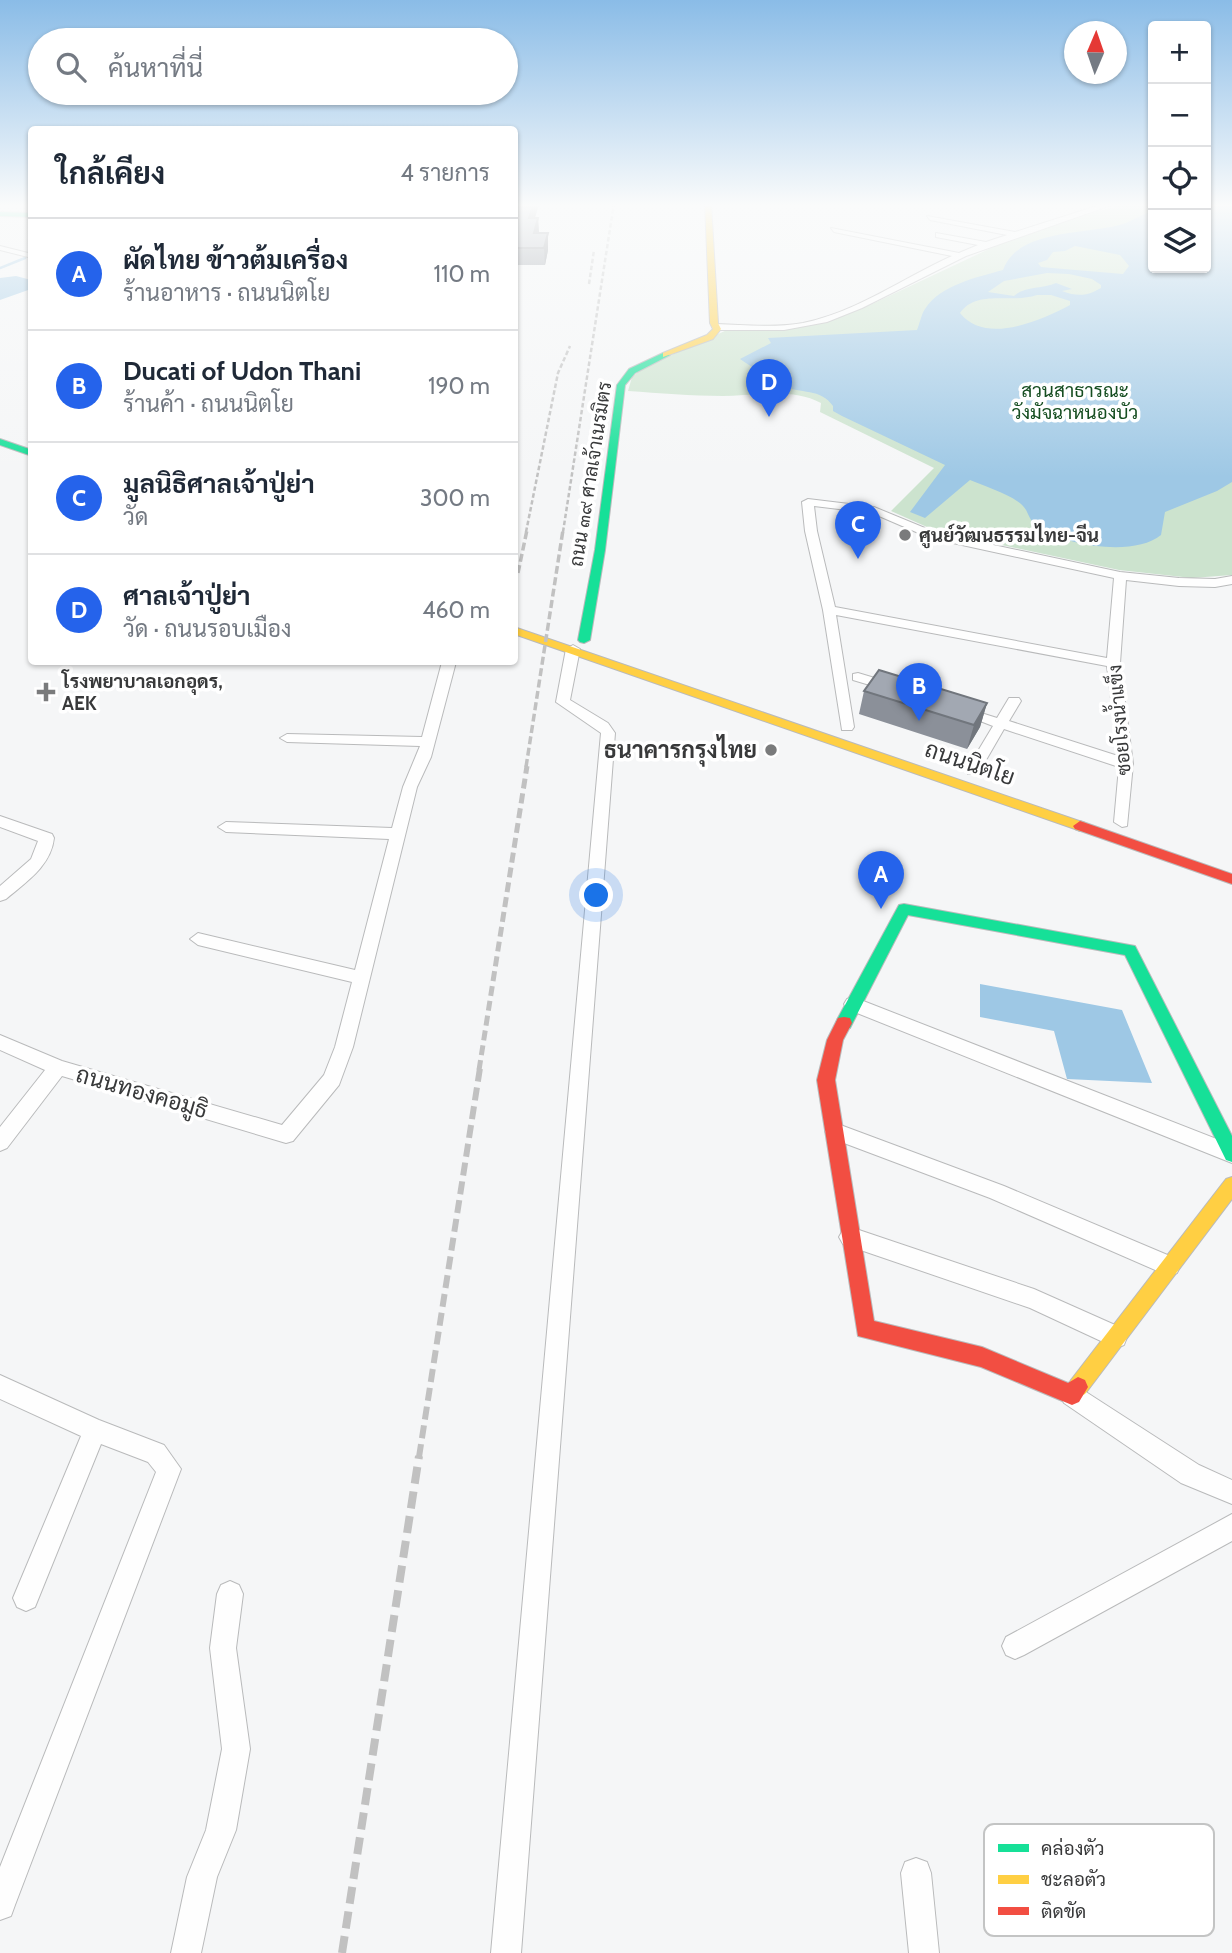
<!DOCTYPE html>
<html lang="th">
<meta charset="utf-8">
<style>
:root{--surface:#fff;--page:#f6f6f7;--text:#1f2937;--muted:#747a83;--line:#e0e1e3;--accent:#2563eb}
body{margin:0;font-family:Cabin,Sarabun,sans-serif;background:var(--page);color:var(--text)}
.controls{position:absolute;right:21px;top:21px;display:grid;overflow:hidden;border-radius:7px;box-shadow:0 2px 5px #0004}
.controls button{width:63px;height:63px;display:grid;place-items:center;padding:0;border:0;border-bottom:2px solid var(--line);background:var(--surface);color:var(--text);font:35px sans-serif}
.compass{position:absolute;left:1064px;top:21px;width:63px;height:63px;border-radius:50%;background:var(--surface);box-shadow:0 2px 5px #0004;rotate:2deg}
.you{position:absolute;left:597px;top:896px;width:24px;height:24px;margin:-18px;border:5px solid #fff;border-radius:50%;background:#1a73e8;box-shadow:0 0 0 10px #1a73e833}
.badge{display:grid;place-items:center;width:46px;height:46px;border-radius:50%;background:var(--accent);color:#fff;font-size:23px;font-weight:700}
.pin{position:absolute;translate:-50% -58px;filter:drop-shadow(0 2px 4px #0008)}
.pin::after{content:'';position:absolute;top:37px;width:24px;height:21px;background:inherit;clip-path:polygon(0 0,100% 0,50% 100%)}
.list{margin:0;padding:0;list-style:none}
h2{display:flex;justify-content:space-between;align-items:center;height:91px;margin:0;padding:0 28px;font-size:30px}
h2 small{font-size:23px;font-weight:400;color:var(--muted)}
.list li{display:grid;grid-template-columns:46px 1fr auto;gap:21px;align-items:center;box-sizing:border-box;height:112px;padding:0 28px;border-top:2px solid var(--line)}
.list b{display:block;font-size:26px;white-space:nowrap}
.list p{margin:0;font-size:23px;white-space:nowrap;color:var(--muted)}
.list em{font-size:23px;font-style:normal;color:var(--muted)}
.icon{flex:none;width:38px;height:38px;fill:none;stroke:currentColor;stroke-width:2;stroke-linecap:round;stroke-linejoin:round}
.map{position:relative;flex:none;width:1232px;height:1953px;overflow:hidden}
.search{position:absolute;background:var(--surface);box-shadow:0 2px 5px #0004;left:28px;top:28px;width:490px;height:77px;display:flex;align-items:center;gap:18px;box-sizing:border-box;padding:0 24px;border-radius:38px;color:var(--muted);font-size:26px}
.panel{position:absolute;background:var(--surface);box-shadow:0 2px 5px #0004;left:28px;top:126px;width:490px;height:539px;border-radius:7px}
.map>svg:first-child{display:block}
.green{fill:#cce3ce}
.water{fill:#9ec8e5;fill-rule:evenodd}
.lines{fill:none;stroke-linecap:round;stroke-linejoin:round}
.stream{stroke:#9ec8e5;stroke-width:2.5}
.street-casing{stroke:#b9babb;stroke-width:2}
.fast-casing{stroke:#b9babb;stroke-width:2}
.slow-casing{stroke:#b9babb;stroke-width:2}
.jam-casing{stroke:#b9babb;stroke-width:2}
.street{fill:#fefefe;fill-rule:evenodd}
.fast{fill:#16e098;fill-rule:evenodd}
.slow{fill:#ffcf43;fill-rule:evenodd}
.jam{fill:#f24e42;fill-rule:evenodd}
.rail-far4{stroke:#c1c1c1;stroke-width:2.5;stroke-dasharray:4.5 2.5;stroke-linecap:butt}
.rail-far3{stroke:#c1c1c1;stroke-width:3.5;stroke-dasharray:8 3.5;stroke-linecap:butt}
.rail-far2{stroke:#c1c1c1;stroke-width:5;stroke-dasharray:10 5;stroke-linecap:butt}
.rail-far1{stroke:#c1c1c1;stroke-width:6;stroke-dasharray:13 6;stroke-linecap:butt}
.rail{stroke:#c1c1c1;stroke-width:8;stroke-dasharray:17 8;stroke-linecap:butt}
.wall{fill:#8b9099}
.shaded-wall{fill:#71767d}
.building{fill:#a2a8b2;stroke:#71767d;stroke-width:2}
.poi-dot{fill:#7a7b7c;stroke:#fff;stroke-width:2.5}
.labels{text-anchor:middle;stroke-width:7;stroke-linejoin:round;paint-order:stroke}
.far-park-label{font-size:19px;fill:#164e21;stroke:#fff}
.far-street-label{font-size:19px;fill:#38393a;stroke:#fff}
.far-poi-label{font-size:19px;font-weight:bold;fill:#38393a;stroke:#fff;text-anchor:start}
.poi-label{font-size:23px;font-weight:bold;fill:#38393a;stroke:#fff;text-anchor:end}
.street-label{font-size:23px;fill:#38393a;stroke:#fff}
.key{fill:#fff;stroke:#c3c4c4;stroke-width:2}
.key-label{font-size:19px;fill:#38393a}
</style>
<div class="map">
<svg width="1232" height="1953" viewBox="0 0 1232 1953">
<rect width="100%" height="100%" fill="#f5f6f7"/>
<!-- green -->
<path class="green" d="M 1127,203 L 1153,203 L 1153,268 L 1206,268 L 1206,203 L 1232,203 L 1232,575 L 1192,578 L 1119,570 L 936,531 L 891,511 L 934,468 L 820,412 L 821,403 C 791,387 755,396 723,396 C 691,396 660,393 628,391 L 632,377 L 645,367 L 727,330 L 791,329 L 824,323 L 872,304 L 1025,232 Z"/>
<!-- water -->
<path class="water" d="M 1206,203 L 1232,206 L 1232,482 L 1217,491 L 1165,512 L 1161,535 C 1134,557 1067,546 1038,527 C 1029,522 1029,512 1023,506 C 1013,495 984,486 970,480 L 925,518 L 910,512 L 945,465 L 842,416 L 833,411 L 833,406 C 821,388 800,394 783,386 C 768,379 754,368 740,359 L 771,343 L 768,338 L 917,330 C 920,323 921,315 925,309 C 940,285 978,277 1003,270 C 1018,228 1088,235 1123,224 C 1134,220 1142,214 1153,211 L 1153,268 L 1206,268 ZM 1075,246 L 1120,255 L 1129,266 L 1123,274 L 1052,268 L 1041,267 L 1038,263 L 1047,260 L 1053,252 L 1065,251 ZM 1047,273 L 1069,274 L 1092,279 L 1101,285 L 1101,288 C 1087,296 1078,297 1062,291 L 1072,289 L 1056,283 C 1043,289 1024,286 1014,296 L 988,292 L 1004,281 ZM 1037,295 L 1051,295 L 1070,301 L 1070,305 C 1040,321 985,345 960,313 C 977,289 1010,304 1037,295 Z
M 16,276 L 31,280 L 31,289 L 0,300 L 0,278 Z
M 980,984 L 1122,1010 L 1152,1083 L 1067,1079 L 1054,1031 L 980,1017 Z"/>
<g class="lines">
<!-- stream -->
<path class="stream" d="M 0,268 L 25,258"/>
<!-- street casing -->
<g class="street-casing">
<path id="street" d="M 1106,203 L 1117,203 L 966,256 L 862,308 L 827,322 L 784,330 L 716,330 L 712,327 L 716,324 C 745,325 775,328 803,323 C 857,312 903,278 952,256 L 834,232 L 831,228 L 959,253 L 978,245 L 936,237 L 936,233 L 986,242 L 1007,235 L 930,220 L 927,216 L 1015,232 Z
M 0,246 L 32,254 L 32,258 L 0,250 Z
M 808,499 L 874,507 L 937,533 L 1120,572 L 1179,578 L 1215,579 L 1232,576 L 1232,584 L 1215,587 L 1179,586 L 1126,580 L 1120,663 L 1133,764 L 1127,826 L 1122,827 L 1114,822 L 1119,767 L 1004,729 L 978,774 L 968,774 L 966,771 L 993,726 L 952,710 L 959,706 L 997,718 L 1009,698 L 1019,698 L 1021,701 L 1009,721 L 1118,756 L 1107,666 L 836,615 L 854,727 L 852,730 L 842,730 L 823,610 L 805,531 L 802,502 ZM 814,506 L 872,513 L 930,538 L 1114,578 L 1107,658 L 835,607 L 817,531 Z
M 573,645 L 580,649 L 570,700 L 608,723 L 615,733 L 521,1953 L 491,1953 L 601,733 L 556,702 L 566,649 Z
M 442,662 L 456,662 L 431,757 L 417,787 L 353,1047 L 339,1085 L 293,1141 L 286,1143 L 62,1076 L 7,1148 L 0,1151 L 0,1127 L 45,1070 L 0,1050 L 0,1035 L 62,1061 L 282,1125 L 324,1075 L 335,1047 L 352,982 L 198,945 L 190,939 L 198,933 L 355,970 L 389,839 L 226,832 L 218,827 L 226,822 L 392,828 L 403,787 L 420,746 L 287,742 L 280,738 L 287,734 L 422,737 Z
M 858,673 L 898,685 L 900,688 L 893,692 L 853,680 L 853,674 Z
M 0,816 L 52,834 L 54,838 C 51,866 26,882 6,899 L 0,901 L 0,886 L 31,859 L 38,841 L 0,827 Z
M 853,997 L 1232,1145 L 1232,1163 L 847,1009 L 844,1004 L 847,999 Z
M 835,1123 L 1004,1186 L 1177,1259 L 1180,1266 L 1177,1273 L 1169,1276 L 990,1198 L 828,1137 L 825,1131 L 828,1125 Z
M 850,1227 L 1034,1289 L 1124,1329 L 1127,1337 L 1124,1345 L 1116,1348 L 1030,1308 L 843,1244 L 839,1237 L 843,1230 Z
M 0,1375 L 99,1420 L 164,1445 L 181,1469 L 15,1905 L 11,1916 L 0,1920 L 0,1867 L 156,1472 L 148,1462 L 101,1444 L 35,1607 L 26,1611 L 17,1607 L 13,1598 L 81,1436 L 0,1399 Z
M 1072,1383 L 1199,1465 L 1232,1480 L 1232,1504 L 1181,1483 L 1064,1403 L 1060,1395 L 1064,1387 Z
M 1232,1514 L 1232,1541 L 1024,1655 L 1015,1659 L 1006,1655 L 1002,1646 L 1006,1637 Z
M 230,1581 L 239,1585 L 243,1594 L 236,1648 L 250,1749 L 236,1830 L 217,1877 L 201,1953 L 171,1953 L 187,1877 L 206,1830 L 222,1749 L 210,1648 L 217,1594 L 221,1585 Z
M 916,1858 L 927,1862 L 931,1873 L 939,1953 L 909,1953 L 901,1873 L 905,1862 Z"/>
</g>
<!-- fast casing -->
<g class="fast-casing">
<path id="fast" d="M 0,212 L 32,213 L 32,217 L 0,216 Z
M 663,353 L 670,355 L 635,373 L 625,385 L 605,550 L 590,640 L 584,643 L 580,642 L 578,640 L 595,550 L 617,385 L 629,369 Z
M 0,439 L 32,450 L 32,456 L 0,445 Z
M 904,904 L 1135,946 L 1232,1136 L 1232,1162 L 1226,1160 L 1125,955 L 908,915 L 850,1028 L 838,1028 L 836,1023 L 838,1018 L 899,905 Z"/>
</g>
<!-- slow casing -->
<g class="slow-casing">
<path id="slow" d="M 705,203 L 711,203 L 718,323 L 721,329 L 713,339 L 663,357 L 663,353 L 707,335 L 713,329 L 710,323 Z
M 514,627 L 1085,823 L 1087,826 L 1080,831 L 1075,829 L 514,634 Z
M 1232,1177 L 1232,1199 L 1085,1394 L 1078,1397 L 1071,1394 L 1068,1387 L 1071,1380 L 1226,1179 Z"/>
</g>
<!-- jam casing -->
<g class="jam-casing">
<path id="jam" d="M 1080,821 L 1232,874 L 1232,884 L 1075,829 L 1073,826 Z
M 844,1017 L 850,1018 L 852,1023 L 843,1040 L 835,1080 L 874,1321 L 982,1347 L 1068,1383 L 1078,1377 L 1085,1380 L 1088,1387 L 1079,1402 L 1072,1405 L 981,1367 L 858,1336 L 817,1080 L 827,1040 L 838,1018 Z"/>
</g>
<!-- street -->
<use href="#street" class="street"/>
<!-- fast -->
<use href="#fast" class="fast"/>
<!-- slow -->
<use href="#slow" class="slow"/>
<!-- jam -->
<use href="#jam" class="jam"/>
<!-- rail-far4 -->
<path class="rail-far4" d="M 589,284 L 594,250
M 526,532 L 558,373 L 570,346
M 563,532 L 614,203"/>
<!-- rail-far3 -->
<path class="rail-far3" d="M 518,573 L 527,530
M 526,767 L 563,530"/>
<!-- rail-far2 -->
<path class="rail-far2" d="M 479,1070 L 527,766"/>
<!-- rail-far1 -->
<path class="rail-far1" d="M 419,1457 L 480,1068"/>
<!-- rail -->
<path class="rail" d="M 342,1953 L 419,1456"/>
</g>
<!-- wall -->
<path class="wall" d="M 514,203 L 539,203 L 535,218 L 538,218 L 539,233 L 548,233 L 548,250 L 545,265 L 514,265 Z
M 864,691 L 987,703 L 980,727 L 967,749 L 859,714 Z"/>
<!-- shaded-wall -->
<path class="shaded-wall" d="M 534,203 L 539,203 L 530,235 L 529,218 Z
M 538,218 L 539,235 L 535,250 L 534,233 Z
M 548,233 L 548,250 L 545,265 L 544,248 Z
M 987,703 L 980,727 L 967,749 L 974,725 Z"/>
<!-- building -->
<path class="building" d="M 514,203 L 534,203 L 529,218 L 538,218 L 534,233 L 548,233 L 544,248 L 514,248 Z
M 879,670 L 987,703 L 974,725 L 864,691 Z"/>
<!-- sky -->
<linearGradient id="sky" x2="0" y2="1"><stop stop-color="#8abce7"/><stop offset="0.43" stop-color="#fafbfb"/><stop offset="1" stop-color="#fafbfb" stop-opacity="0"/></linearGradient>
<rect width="1232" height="477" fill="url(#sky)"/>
<!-- markers -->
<g class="poi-dot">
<circle cx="905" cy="535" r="7"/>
<path d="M42.5 681.5h7v7h7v7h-7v7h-7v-7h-7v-7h7z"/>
<circle cx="771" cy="750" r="7"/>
</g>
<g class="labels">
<!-- far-park labels -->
<g class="far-park-label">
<text x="1075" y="397">สวนสาธารณะ<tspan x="1075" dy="22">วังมัจฉาหนองบัว</tspan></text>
</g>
<!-- far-street labels -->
<g class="far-street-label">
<text transform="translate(590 474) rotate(-81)" y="7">ถนน ๓๙ ศาลเจ้าเนรมิตร</text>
<text transform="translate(1119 720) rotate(-95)" y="7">ซอยโรงน้ำแข็ง</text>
</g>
<!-- far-poi labels -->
<g class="far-poi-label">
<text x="919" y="542">ศูนย์วัฒนธรรมไทย-จีน</text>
<text x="62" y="688">โรงพยาบาลเอกอุดร,<tspan x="62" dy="22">AEK</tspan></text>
</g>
<!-- poi labels -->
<g class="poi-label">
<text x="757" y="758">ธนาคารกรุงไทย</text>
</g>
<!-- street labels -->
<g class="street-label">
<text transform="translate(970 763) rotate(19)" y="8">ถนนนิตโย</text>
<text transform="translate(142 1092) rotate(16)" y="8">ถนนทองคอมูธิ</text>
</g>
</g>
<!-- legend -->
<rect x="984" y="1824" width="230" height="112" rx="10" class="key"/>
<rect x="998" y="1844" width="31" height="8" fill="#16e098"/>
<rect x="998" y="1875" width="31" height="9" fill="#ffcf43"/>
<rect x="998" y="1907" width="31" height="8" fill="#f24e42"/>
<g class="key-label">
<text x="1041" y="1855">คล่องตัว</text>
<text x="1041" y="1886">ชะลอตัว</text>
<text x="1041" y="1918">ติดขัด</text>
</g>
</svg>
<div class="controls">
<button>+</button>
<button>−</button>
<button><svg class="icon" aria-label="locate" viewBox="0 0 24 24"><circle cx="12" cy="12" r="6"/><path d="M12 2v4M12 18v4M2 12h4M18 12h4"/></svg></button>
<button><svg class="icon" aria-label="layers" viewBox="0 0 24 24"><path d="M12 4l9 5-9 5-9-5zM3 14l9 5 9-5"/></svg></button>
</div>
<svg class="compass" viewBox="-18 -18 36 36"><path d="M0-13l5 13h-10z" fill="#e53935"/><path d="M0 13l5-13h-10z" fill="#747a83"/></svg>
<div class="you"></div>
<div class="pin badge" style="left:881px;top:909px">A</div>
<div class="pin badge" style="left:919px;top:721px">B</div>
<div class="pin badge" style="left:858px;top:559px">C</div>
<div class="pin badge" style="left:769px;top:417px">D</div>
<div class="search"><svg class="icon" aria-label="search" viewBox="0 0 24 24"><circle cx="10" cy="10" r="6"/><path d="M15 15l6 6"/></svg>ค้นหาที่นี่</div>
<section class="panel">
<h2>ใกล้เคียง<small>4 รายการ</small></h2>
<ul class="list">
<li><span class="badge">A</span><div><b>ผัดไทย ข้าวต้มเครื่อง</b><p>ร้านอาหาร · ถนนนิตโย</p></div><em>110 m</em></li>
<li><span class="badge">B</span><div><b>Ducati of Udon Thani</b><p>ร้านค้า · ถนนนิตโย</p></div><em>190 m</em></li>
<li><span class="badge">C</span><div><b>มูลนิธิศาลเจ้าปู่ย่า</b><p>วัด</p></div><em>300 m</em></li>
<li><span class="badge">D</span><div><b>ศาลเจ้าปู่ย่า</b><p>วัด · ถนนรอบเมือง</p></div><em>460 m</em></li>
</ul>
</section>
</div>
